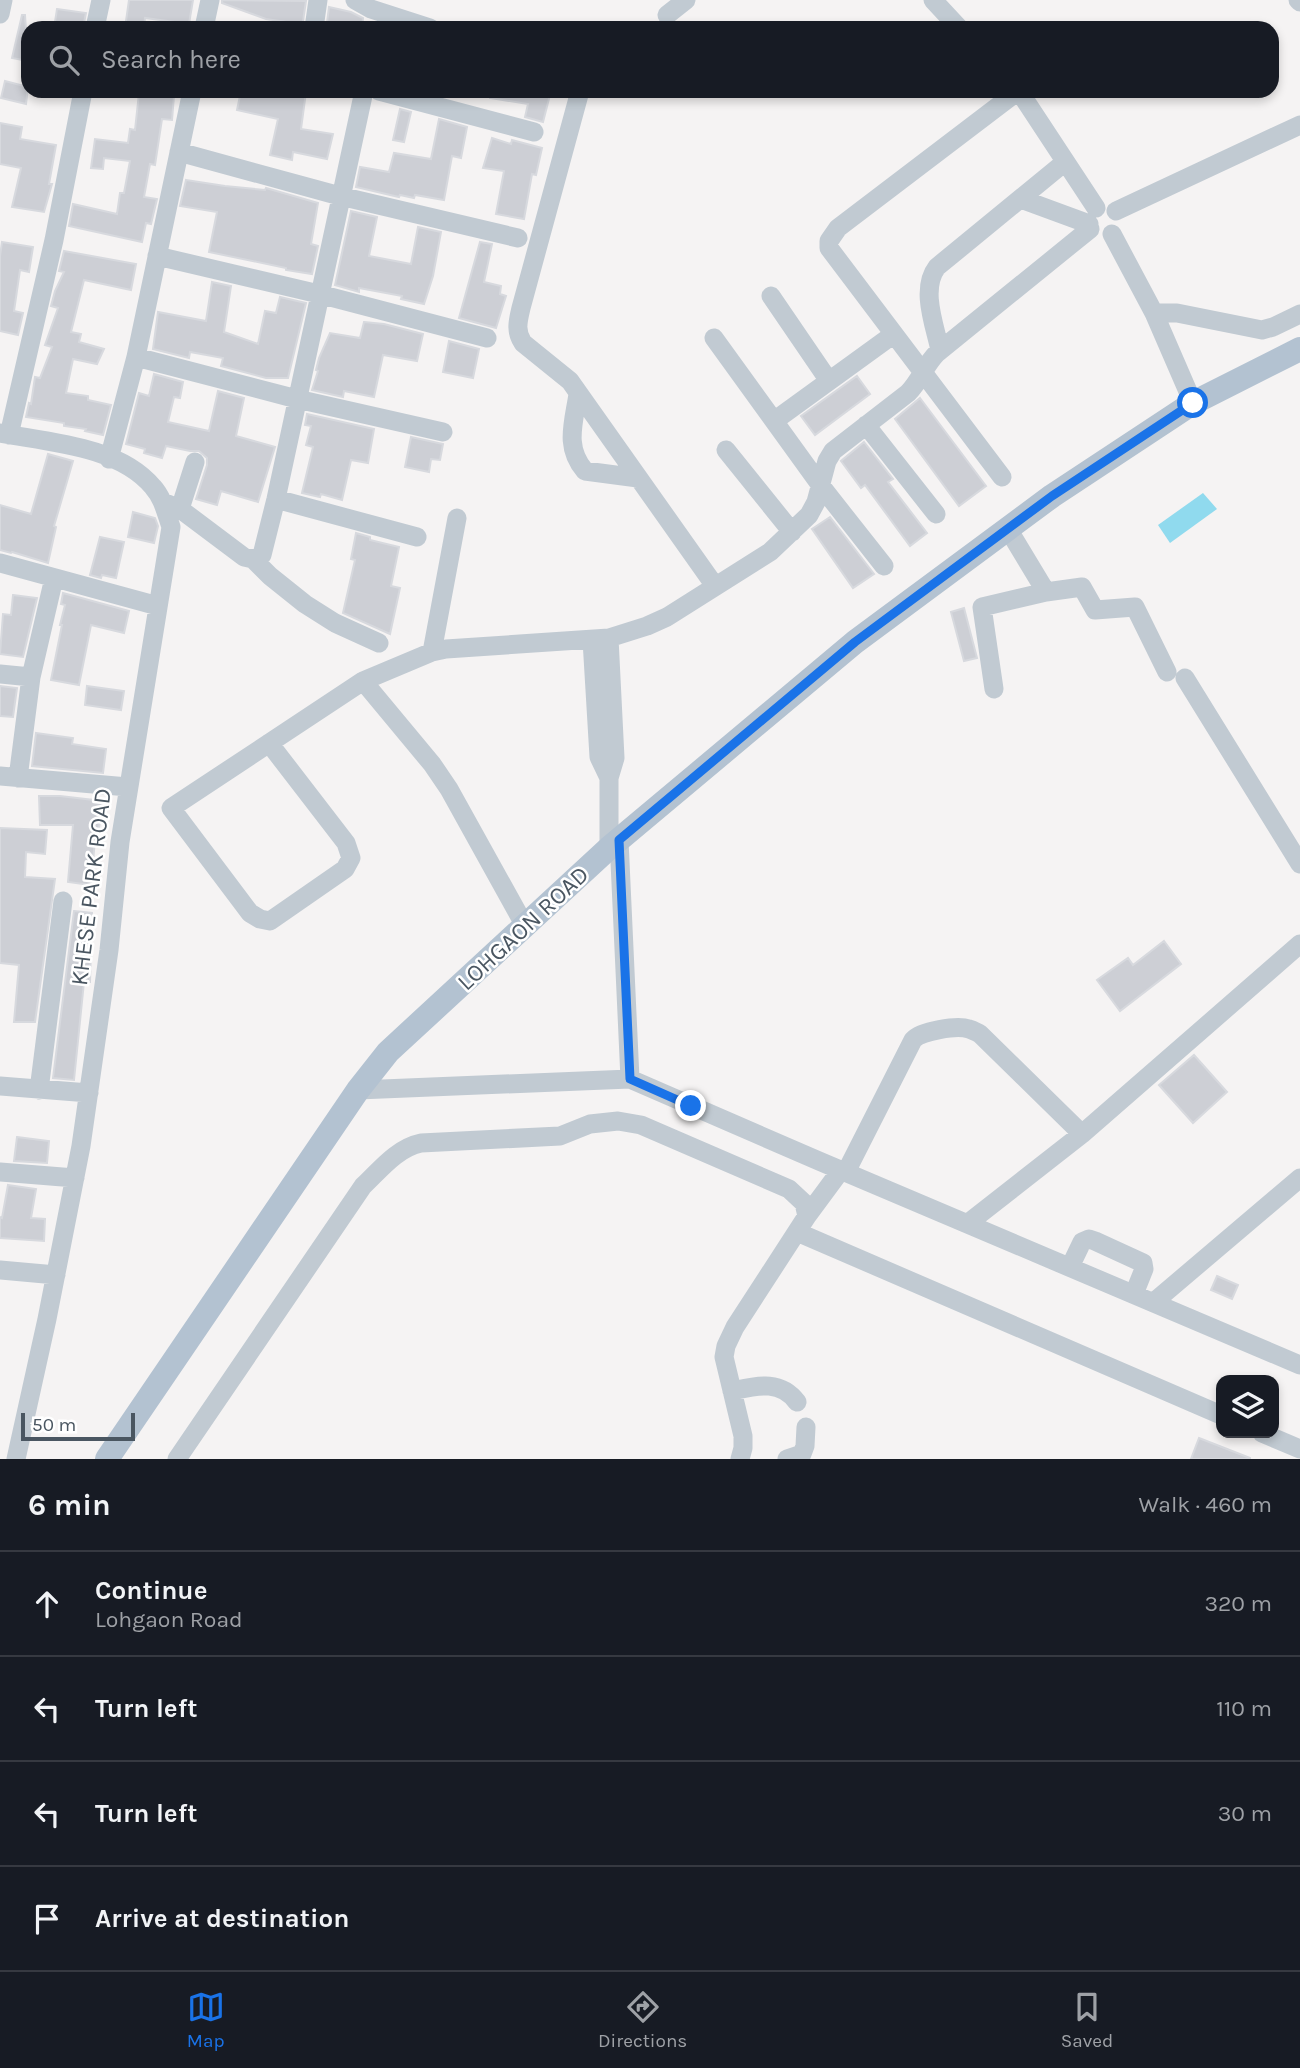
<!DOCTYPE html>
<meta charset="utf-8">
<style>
:root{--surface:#171b24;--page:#20242c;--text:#f1f3f6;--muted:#9ea1a6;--line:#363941;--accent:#1a73e8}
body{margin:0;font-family:Karla,sans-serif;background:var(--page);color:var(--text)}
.controls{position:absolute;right:21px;bottom:21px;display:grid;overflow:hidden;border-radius:14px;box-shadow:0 4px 10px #0003}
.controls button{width:63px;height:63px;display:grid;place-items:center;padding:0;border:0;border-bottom:2px solid var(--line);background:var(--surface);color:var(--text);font:35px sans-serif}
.scale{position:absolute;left:21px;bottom:18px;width:114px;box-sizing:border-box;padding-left:7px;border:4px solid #4a5661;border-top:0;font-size:19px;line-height:24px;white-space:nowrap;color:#4a5661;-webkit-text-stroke:5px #fff;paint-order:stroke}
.stop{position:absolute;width:21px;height:21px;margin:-16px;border:5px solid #1a73e8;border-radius:50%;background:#fff}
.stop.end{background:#1a73e8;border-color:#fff;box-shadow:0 2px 7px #0008}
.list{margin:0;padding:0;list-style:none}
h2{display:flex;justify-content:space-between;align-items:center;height:91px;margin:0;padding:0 28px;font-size:30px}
h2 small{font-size:23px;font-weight:400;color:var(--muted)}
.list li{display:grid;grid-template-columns:46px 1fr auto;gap:21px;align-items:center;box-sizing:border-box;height:105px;padding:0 28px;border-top:2px solid var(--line)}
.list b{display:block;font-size:26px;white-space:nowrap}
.list p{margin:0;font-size:23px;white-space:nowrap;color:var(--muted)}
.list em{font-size:23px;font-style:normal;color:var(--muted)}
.icon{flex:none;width:38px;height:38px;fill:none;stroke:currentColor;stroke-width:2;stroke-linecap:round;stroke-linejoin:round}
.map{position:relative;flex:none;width:1300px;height:1459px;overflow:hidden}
.search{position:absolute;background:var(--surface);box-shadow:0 4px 10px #0003;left:21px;right:21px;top:21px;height:77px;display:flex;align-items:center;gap:18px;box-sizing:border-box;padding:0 24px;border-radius:21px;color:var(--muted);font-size:26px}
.sheet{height:511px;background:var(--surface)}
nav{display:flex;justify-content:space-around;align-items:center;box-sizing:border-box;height:98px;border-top:2px solid var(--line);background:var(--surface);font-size:19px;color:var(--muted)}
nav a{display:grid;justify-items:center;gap:4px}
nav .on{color:var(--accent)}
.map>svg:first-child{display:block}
.water{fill:#90daee}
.building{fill:#cdcfd5;stroke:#d7d9de;stroke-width:2}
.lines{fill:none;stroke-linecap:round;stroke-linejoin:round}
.minor{stroke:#c1cad2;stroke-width:19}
.major{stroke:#b3c2d1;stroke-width:24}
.route{stroke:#1a73e8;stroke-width:9}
.labels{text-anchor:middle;stroke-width:5;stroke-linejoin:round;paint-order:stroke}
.street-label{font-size:24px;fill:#4a5661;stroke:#fff}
</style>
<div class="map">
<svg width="1300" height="1459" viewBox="0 0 1300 1459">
<rect width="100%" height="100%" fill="#f5f3f3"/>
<!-- water -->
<path class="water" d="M 1203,493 L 1217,509 L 1170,543 L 1158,525 Z"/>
<!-- building -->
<path class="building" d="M 129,0 L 193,0 L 189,24 L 145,18 L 144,28 L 125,28 Z
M 222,0 L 306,1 L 302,28 L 286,28 L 287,22 L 266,19 L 222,3 Z
M 329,7 L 351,12 L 363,18 L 362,28 L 351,28 L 327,23 Z
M 57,9 L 86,13 L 83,28 L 54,28 Z
M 22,15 L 25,15 L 28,61 L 12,58 Z
M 5,81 L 28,87 L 26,104 L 1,98 Z
M 241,91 L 306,92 L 301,129 L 333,134 L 327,159 L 293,152 L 292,160 L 270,155 L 278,119 L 237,110 Z
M 490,91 L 551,91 L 543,122 L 525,117 L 528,104 L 490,98 Z
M 139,93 L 174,96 L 172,120 L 162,119 L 155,165 L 150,164 L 144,197 L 157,199 L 151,224 L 146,223 L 142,242 L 69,226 L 73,204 L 117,214 L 120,193 L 124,193 L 130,161 L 104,158 L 103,169 L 91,168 L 95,139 L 128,143 L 130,129 L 135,130 Z
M 400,109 L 411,112 L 404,142 L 393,140 Z
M 439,119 L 467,127 L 461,158 L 452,156 L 444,200 L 415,195 L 414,198 L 400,195 L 399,197 L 356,187 L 360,167 L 389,172 L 394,153 L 431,159 Z
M 0,123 L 22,127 L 20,139 L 56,145 L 49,184 L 52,184 L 44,212 L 12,207 L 21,168 L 0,164 Z
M 492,138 L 511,144 L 512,140 L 542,148 L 536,175 L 532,174 L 524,219 L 496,214 L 504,171 L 483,168 Z
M 186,180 L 225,186 L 265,190 L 266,188 L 318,203 L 311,244 L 318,246 L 312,274 L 286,270 L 286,268 L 209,252 L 217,212 L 180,206 Z
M 351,211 L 377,217 L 369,256 L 411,264 L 418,227 L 441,232 L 433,276 L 424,304 L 401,299 L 402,296 L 359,288 L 359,292 L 335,285 Z
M 2,242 L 33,247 L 29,272 L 20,270 L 14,311 L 23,313 L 18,335 L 0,331 L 0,256 Z
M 480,242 L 492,244 L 484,282 L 501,286 L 500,294 L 506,296 L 496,328 L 459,318 Z
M 64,251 L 136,264 L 131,290 L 84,280 L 71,332 L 81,334 L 79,342 L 104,349 L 97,364 L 73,359 L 66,393 L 88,396 L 88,400 L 111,405 L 103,435 L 85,431 L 86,429 L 64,426 L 64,423 L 26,417 L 29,403 L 31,404 L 35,377 L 40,378 L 52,347 L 45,345 L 58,308 L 51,306 L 55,291 L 64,272 L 59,271 Z
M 212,282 L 231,286 L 224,332 L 258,344 L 265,311 L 276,313 L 280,297 L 306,303 L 288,378 L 266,378 L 221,366 L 223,358 L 190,352 L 189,358 L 153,349 L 158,312 L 206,321 Z
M 364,322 L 384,324 L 423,334 L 417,361 L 383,355 L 374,397 L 344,391 L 343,397 L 312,390 L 318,371 L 316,370 L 319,358 L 330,333 L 360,338 Z
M 449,341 L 479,349 L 473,378 L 443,372 Z
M 154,374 L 183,382 L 180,398 L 174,397 L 168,422 L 209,431 L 218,391 L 244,398 L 236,436 L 275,447 L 258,502 L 221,491 L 217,505 L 196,499 L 207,465 L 207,458 L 199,451 L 190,451 L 166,446 L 162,458 L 144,453 L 145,449 L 126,444 L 139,393 L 149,396 Z
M 857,376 L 870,394 L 815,435 L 801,416 Z
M 920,398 L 986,486 L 959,506 L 895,419 Z
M 307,414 L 374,429 L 368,463 L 351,460 L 342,500 L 321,494 L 320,497 L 302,493 L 313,447 L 306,445 L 311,426 L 305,425 Z
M 411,437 L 443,444 L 440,460 L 431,459 L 429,472 L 405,467 Z
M 864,442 L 893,479 L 888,482 L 927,533 L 910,546 L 865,485 L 861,488 L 841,461 Z
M 48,454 L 73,461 L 54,526 L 56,527 L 48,563 L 12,552 L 11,553 L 0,550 L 0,505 L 31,514 Z
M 133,512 L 155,518 L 158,526 L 154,543 L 128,537 Z
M 830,517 L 874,574 L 853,588 L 812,529 Z
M 356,533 L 370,537 L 370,540 L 399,547 L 391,586 L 400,588 L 390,634 L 343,613 L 355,560 L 351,559 Z
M 100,537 L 124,542 L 116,578 L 102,575 L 101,578 L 90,575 Z
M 63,593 L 129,611 L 124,633 L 91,625 L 79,685 L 51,680 L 62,625 L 60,625 L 65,605 L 61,604 Z
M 13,595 L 37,598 L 23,657 L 0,654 L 3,614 L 11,615 Z
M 964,608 L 977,658 L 964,661 L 951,612 Z
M 0,686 L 17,688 L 13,717 L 0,716 Z
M 87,686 L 124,691 L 121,710 L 85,705 Z
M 36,733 L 73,738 L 72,744 L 106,749 L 103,773 L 32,766 Z
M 39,796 L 60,796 L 102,801 L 99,829 L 96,828 L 91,885 L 68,882 L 73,825 L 40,825 Z
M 0,828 L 47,830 L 45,854 L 26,852 L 25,877 L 55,879 L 35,1022 L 14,1022 L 19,965 L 0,963 Z
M 74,911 L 92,913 L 90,982 L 84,982 L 74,1080 L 53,1078 Z
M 1164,941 L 1181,964 L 1120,1011 L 1097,980 L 1128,958 L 1133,965 Z
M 1194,1055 L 1227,1092 L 1193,1123 L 1159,1085 Z
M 17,1137 L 49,1141 L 47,1163 L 14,1161 Z
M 8,1185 L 36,1189 L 31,1218 L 45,1219 L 44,1241 L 0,1238 L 0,1217 L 2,1218 Z
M 1217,1276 L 1238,1285 L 1232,1299 L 1211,1290 Z
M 1199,1438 L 1250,1458 L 1250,1459 L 1191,1459 Z"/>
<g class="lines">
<!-- minor -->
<path class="minor" d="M 355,0 L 371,9 L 430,28
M 933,0 L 959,28
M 1298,0 L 1300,2
M 0,14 L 3,0
M 667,15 L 686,0
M 95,28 L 101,0
M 204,28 L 210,0
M 314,28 L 318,0
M 379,91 L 534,132
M 580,91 L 521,308 C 518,321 515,331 523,343 L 570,381 L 715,586
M 1019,91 L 1096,208
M 179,152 L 340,196 L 518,238
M 1021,199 L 1089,224
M 1116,211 L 1300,125
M 1112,234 L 1154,313 L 1193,403
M 157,256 L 319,294 L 487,338
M 771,296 L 829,381
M 1154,313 L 1177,313 L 1262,330 L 1273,327 L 1300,314
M 714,338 L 821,486 L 884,566
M 940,350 C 935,326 920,289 937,267 L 1065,162
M 136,357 L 297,399 L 443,432
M 578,394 C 574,422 564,447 585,471 L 638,478
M 774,421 L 894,334
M 866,425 L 936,514
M 0,433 C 48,442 119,446 153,487 C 163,498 166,513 171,527 L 120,842 L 109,950 L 81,1146 L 47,1319 L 16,1459
M 9,435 L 54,240 L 83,91
M 726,450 L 792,532
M 109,459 L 136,357 L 192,91
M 1002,477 L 829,248 L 829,241 L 838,228 L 1018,91
M 276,499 L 417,537
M 163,502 L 180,509 L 244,557 L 253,559 L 270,576 L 305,604 L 335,623 L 379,643
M 180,509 L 195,462
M 253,559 L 262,555 L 276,499 L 364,91
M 0,563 L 158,606
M 1046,592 L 1082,587 L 1095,610 L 1135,607 L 1167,672
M 609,638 L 615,758 L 609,778 L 609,848
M 592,640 L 599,757 L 609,778
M 432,652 L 457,518
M 0,674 L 31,677
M 1185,678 L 1300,864
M 363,681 L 432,764 L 449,789 L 525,926
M 994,689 L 982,607 L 1046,592 L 1008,529
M 269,743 L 346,843 L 351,858 L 345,869 L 270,921 L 260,919 L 250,913 L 171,808 L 363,681 L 432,652 L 446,649 L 609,638 L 647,626 L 667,617 L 770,552 L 809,515 L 816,502 L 827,461 L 833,451 L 908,393 C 920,381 925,365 937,353 L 1090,229
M 0,776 L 128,787
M 18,778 L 31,677 L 54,578
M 619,840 L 630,1079
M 0,1086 L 89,1093
M 39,1090 L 63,901
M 358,1090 L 630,1079 L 819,1161 L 1300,1365
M 0,1172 L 75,1178
M 846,1172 L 913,1040 C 921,1031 957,1025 969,1029 C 973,1030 976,1032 980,1034 L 1082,1134
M 967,1224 L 1082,1134 L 1300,944
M 797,1232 L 1221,1415
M 1070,1267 L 1082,1242 L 1089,1239 L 1095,1241 L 1143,1263 L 1144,1269 L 1134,1294
M 0,1270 L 56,1275
M 1154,1302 L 1300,1178
M 732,1391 C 756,1386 780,1379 797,1402
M 1262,1433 L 1300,1449
M 177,1459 L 363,1186 C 380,1170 397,1148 421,1143 L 560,1136 L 590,1124 L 618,1121 L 641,1125 L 789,1189 L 804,1203 L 807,1216
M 740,1459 L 743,1448 L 743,1436 L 724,1357 L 726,1346 L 735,1327 L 807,1216 L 841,1170
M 787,1459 L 802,1454 L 805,1446 L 806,1427"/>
<!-- major -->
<path class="major" d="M 107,1459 L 358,1090 L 388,1052 L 609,848 L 855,642 L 1052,496 L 1193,403 L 1300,349"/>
</g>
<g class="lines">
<!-- route -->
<path class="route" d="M 691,1106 L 630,1079 L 619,840 L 855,642 L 1052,496 L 1193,403"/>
</g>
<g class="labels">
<!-- street labels -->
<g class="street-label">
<text transform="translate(91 887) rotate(-83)" y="8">KHESE PARK ROAD</text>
<text transform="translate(523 928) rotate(-43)" y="8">LOHGAON ROAD</text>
</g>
</g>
</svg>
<div class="controls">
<button><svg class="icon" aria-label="layers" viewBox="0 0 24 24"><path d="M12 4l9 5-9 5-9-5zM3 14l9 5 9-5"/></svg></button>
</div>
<div class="scale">50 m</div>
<div class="stop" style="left:1193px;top:403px"></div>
<div class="stop end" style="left:691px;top:1106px"></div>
<div class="search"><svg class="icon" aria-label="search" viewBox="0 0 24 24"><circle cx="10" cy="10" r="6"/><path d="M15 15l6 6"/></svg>Search here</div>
</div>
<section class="sheet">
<h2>6 min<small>Walk · 460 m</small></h2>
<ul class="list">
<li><svg class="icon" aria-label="ahead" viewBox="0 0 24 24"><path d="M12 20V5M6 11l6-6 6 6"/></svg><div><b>Continue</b><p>Lohgaon Road</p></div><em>320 m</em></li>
<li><svg class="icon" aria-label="left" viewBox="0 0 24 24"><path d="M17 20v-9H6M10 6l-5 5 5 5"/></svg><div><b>Turn left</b></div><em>110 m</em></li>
<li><svg class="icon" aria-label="left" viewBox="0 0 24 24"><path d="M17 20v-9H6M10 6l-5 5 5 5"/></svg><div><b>Turn left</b></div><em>30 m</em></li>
<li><svg class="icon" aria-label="arrive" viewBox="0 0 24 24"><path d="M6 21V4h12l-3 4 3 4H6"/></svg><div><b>Arrive at destination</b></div></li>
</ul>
</section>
<nav>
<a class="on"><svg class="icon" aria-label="map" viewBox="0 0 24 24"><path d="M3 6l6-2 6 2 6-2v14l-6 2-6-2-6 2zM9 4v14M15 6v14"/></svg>Map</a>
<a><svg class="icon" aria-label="directions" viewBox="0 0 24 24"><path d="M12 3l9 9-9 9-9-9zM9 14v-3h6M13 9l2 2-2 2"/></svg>Directions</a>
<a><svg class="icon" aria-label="saved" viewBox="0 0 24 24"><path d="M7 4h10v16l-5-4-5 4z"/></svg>Saved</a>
</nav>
